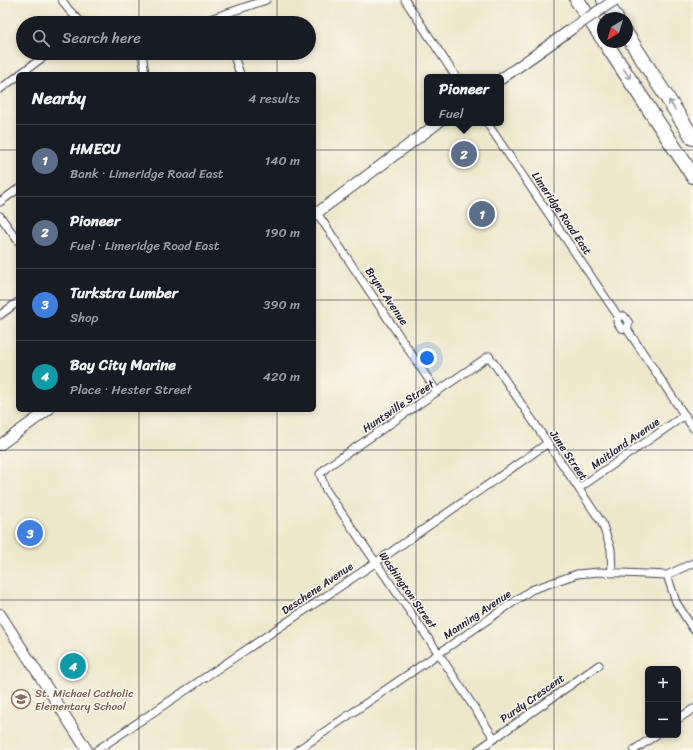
<!DOCTYPE html>
<meta charset="utf-8">
<style>
:root{--surface:#171b24;--page:#242831;--text:#f1f3f6;--muted:#9ea1a6;--line:#363941;--accent:#b45309}
body{margin:0;font-family:Sriracha,sans-serif;background:var(--page);color:var(--text)}
.controls{position:absolute;right:12px;bottom:12px;display:grid;overflow:hidden;border-radius:6px;box-shadow:0 2px 6px #0003}
.controls button{width:36px;height:36px;display:grid;place-items:center;padding:0;border:0;border-bottom:1px solid var(--line);background:var(--surface);color:var(--text);font:20px sans-serif}
.compass{position:absolute;left:597px;top:12px;width:36px;height:36px;border-radius:50%;background:var(--surface);box-shadow:0 2px 6px #0003;rotate:218deg}
.you{position:absolute;left:427px;top:358px;width:14px;height:14px;margin:-10px;border:3px solid #fff;border-radius:50%;background:#1a73e8;box-shadow:0 0 0 6px #1a73e833}
.badge{display:grid;place-items:center;width:26px;height:26px;border-radius:50%;background:var(--accent);color:#fff;font-size:13px;font-weight:700}
.pin{position:absolute;translate:-50% -50%;border:2px solid #fff;box-shadow:0 1px 4px #0006}
.popup{position:absolute;left:424px;top:74px;width:80px;height:52px;box-sizing:border-box;display:grid;place-content:center;border-radius:6px;background:var(--surface);filter:drop-shadow(0 1px 3px #0005);font-size:13px;white-space:nowrap;color:var(--muted)}
.popup b{font-size:15px;color:var(--text)}
.popup::after{content:'';position:absolute;left:50%;top:100%;margin-left:-8px;border:8px solid transparent;border-top-color:var(--surface)}
.list{margin:0;padding:0;list-style:none}
h2{display:flex;justify-content:space-between;align-items:center;height:52px;margin:0;padding:0 16px;font-size:17px}
h2 small{font-size:13px;font-weight:400;color:var(--muted)}
.list li{display:grid;grid-template-columns:26px 1fr auto;gap:12px;align-items:center;box-sizing:border-box;height:72px;padding:0 16px;border-top:1px solid var(--line)}
.list b{display:block;font-size:15px;white-space:nowrap}
.list p{margin:0;font-size:13px;white-space:nowrap;color:var(--muted)}
.list em{font-size:13px;font-style:normal;color:var(--muted)}
.icon{flex:none;width:22px;height:22px;fill:none;stroke:currentColor;stroke-width:2;stroke-linecap:round;stroke-linejoin:round}
.map{position:relative;flex:none;width:693px;height:750px;overflow:hidden}
.search{position:absolute;background:var(--surface);box-shadow:0 2px 6px #0003;left:16px;top:16px;width:300px;height:44px;display:flex;align-items:center;gap:10px;box-sizing:border-box;padding:0 14px;border-radius:22px;color:var(--muted);font-size:15px}
.panel{position:absolute;background:var(--surface);box-shadow:0 2px 6px #0003;left:16px;top:72px;width:300px;height:340px;border-radius:6px}
.map>svg:first-child{display:block}
.lines{fill:none;stroke-linecap:round;stroke-linejoin:round}
.street-casing{stroke:#404051;stroke-width:9}
.secondary-casing{stroke:#404051;stroke-width:12}
.highway-casing{stroke:#404051;stroke-width:16}
.street{stroke:#fff;stroke-width:7}
.secondary{stroke:#fff;stroke-width:10}
.highway{stroke:#fff;stroke-width:14}
.secondary-bridge-casing{stroke:#404051;stroke-width:12;stroke-linecap:butt}
.secondary-bridge{stroke:#fff;stroke-width:10}
.oneway{stroke:#9c9ca7}
.grid{fill:none;stroke:#22223b;stroke-width:1;stroke-opacity:0.55}
.labels{text-anchor:middle;stroke-width:3;stroke-linejoin:round;paint-order:stroke}
.street-label{font-size:11px;fill:#22223b;stroke:#fbf7ec}
.education-label{font-size:11px;fill:#785e54;stroke:#fbf7ec;text-anchor:start}
</style>
<div class="map">
<svg width="693" height="750" viewBox="0 0 693 750">
<rect width="100%" height="100%" fill="#fbf7ec"/>
<filter id="ink" filterUnits="userSpaceOnUse"><feTurbulence type="fractalNoise" baseFrequency=".025" numOctaves="2"/><feDisplacementMap in="SourceGraphic" scale="8" xChannelSelector="R" yChannelSelector="G"/><feConvolveMatrix kernelMatrix="1 2 1 2 8 2 1 2 1" color-interpolation-filters="sRGB"/></filter>
<filter id="wash" filterUnits="userSpaceOnUse"><feTurbulence type="fractalNoise" baseFrequency=".012" numOctaves="4" result="noise"/><feDisplacementMap in="SourceGraphic" scale="16" xChannelSelector="R" yChannelSelector="G"/><feGaussianBlur stdDeviation="0.9" result="paint"/><feColorMatrix in="noise" values="0 0 0 0 0 0 0 0 0 0 0 0 0 0 0 0 0 1.4 0 .05"/><feComposite in="paint" operator="in"/></filter>
<g filter="url(#wash)">
<rect width="100%" height="100%" fill="#ede7cb"/>
</g>
<g filter="url(#ink)">
<g class="lines">
<!-- street casing -->
<g class="street-casing">
<path id="street" d="M 62,0 L 68,9 L 82,23
M 405,0 L 456,77
M 198,23 L 266,0
M 142,53 L 145,74
M 233,53 L 240,74
M 20,74 L 49,53
M 0,89 L 18,76
M 487,123 L 618,316 L 624,316 L 629,323 L 627,329 L 693,428
M 0,202 L 18,189
M 317,213 L 437,392
M 0,216 L 18,241
M 0,315 L 18,302
M 618,316 L 617,322 L 621,328 L 627,329
M 579,488 L 685,415
M 667,575 L 676,602 L 693,629
M 678,719 L 693,709
M 494,738 L 439,654 L 326,490 L 320,474 L 327,467 L 489,356 L 602,523 L 611,549 L 612,573
M 97,750 L 375,563 L 548,443
M 298,750 L 531,590 L 577,574 L 599,572 L 667,575 L 693,563
M 478,750 L 599,665
M 634,750 L 656,735"/>
</g>
<!-- secondary casing -->
<g class="secondary-casing">
<path id="secondary" d="M 501,79 L 573,28
M 314,215 L 438,123
M 0,445 L 48,410
M 0,614 L 87,750"/>
</g>
<!-- highway casing -->
<g class="highway-casing">
<path id="highway" d="M 577,0 L 603,39
M 604,0 L 616,18
M 627,35 L 693,138
M 605,42 L 693,176"/>
</g>
<!-- street -->
<use href="#street" class="street"/>
<!-- secondary -->
<use href="#secondary" class="secondary"/>
<!-- highway -->
<use href="#highway" class="highway"/>
<!-- secondary-bridge casing -->
<g class="secondary-bridge-casing">
<path id="secondary-bridge" d="M 573,28 L 615,0"/>
</g>
<!-- secondary-bridge -->
<use href="#secondary-bridge" class="secondary-bridge"/>
</g>
<!-- one-way arrows -->
<defs><path id="oneway-shaft" d="M-6 0H5M1.5-3L5.5 0L1.5 3" fill="none" stroke-width="1.6" stroke-linecap="round" stroke-linejoin="round"/></defs>
<g class="oneway">
<use href="#oneway-shaft" transform="translate(627 74) rotate(56)"/>
<use href="#oneway-shaft" transform="translate(672 105) rotate(-123)"/>
</g>
</g>
<!-- grid -->
<path class="grid" d="M 139,0 L 139,23M 277,0 L 277,23M 416,0 L 416,750M 554,0 L 554,750M 139,53 L 139,74M 277,53 L 277,74M 0,150 L 18,150M 314,150 L 693,150M 0,300 L 18,300M 314,300 L 693,300M 139,410 L 139,750M 277,410 L 277,750M 0,450 L 693,450M 0,600 L 693,600"/>
<!-- icons -->
<defs>
<g id="school-ring" transform="scale(1)"><circle r="9.5" fill="#fbf7ec" stroke="#8d6e63" stroke-width="1.5"/><path d="M0-5L7-2L0 1L-7-2ZM-4 1L0 2.5L4 1V4Q0 6-4 4Z" fill="#8d6e63"/></g>
</defs>
<g fill-rule="evenodd">
<use href="#school-ring" x="21" y="699"/>
</g>
<g class="labels">
<!-- street labels -->
<g class="street-label">
<text transform="translate(562 213) rotate(56)" y="4">Limeridge Road East</text>
<text transform="translate(387 296) rotate(56)" y="4">Bryna Avenue</text>
<text transform="translate(398 406) rotate(-34)" y="4">Huntsville Street</text>
<text transform="translate(625 443) rotate(-35)" y="4">Maitland Avenue</text>
<text transform="translate(569 455) rotate(56)" y="4">June Street</text>
<text transform="translate(317 588) rotate(-34)" y="4">Deschene Avenue</text>
<text transform="translate(408 590) rotate(55)" y="4">Washington Street</text>
<text transform="translate(477 614) rotate(-34)" y="4">Manning Avenue</text>
<text transform="translate(532 698) rotate(-35)" y="4">Purdy Crescent</text>
</g>
<!-- education labels -->
<g class="education-label">
<text x="35" y="697">St. Michael Catholic<tspan x="35" dy="13">Elementary School</tspan></text>
</g>
</g>
</svg>
<div class="controls">
<button>+</button>
<button>−</button>
</div>
<svg class="compass" viewBox="-18 -18 36 36"><path d="M0-13l5 13h-10z" fill="#e53935"/><path d="M0 13l5-13h-10z" fill="#9ea1a6"/></svg>
<div class="you"></div>
<div class="pin badge" style="left:482px;top:214px;background:#5c6f8a">1</div>
<div class="pin badge" style="left:464px;top:154px;background:#5c6f8a">2</div>
<div class="popup"><b>Pioneer</b>Fuel</div>
<div class="pin badge" style="left:30px;top:533px;background:#3f7fe0">3</div>
<div class="pin badge" style="left:73px;top:666px;background:#0f9aa8">4</div>
<div class="search"><svg class="icon" aria-label="search" viewBox="0 0 24 24"><circle cx="10" cy="10" r="6"/><path d="M15 15l6 6"/></svg>Search here</div>
<section class="panel">
<h2>Nearby<small>4 results</small></h2>
<ul class="list">
<li><span class="badge" style="background:#5c6f8a">1</span><div><b>HMECU</b><p>Bank · Limeridge Road East</p></div><em>140 m</em></li>
<li><span class="badge" style="background:#5c6f8a">2</span><div><b>Pioneer</b><p>Fuel · Limeridge Road East</p></div><em>190 m</em></li>
<li><span class="badge" style="background:#3f7fe0">3</span><div><b>Turkstra Lumber</b><p>Shop</p></div><em>390 m</em></li>
<li><span class="badge" style="background:#0f9aa8">4</span><div><b>Bay City Marine</b><p>Place · Hester Street</p></div><em>420 m</em></li>
</ul>
</section>
</div>
